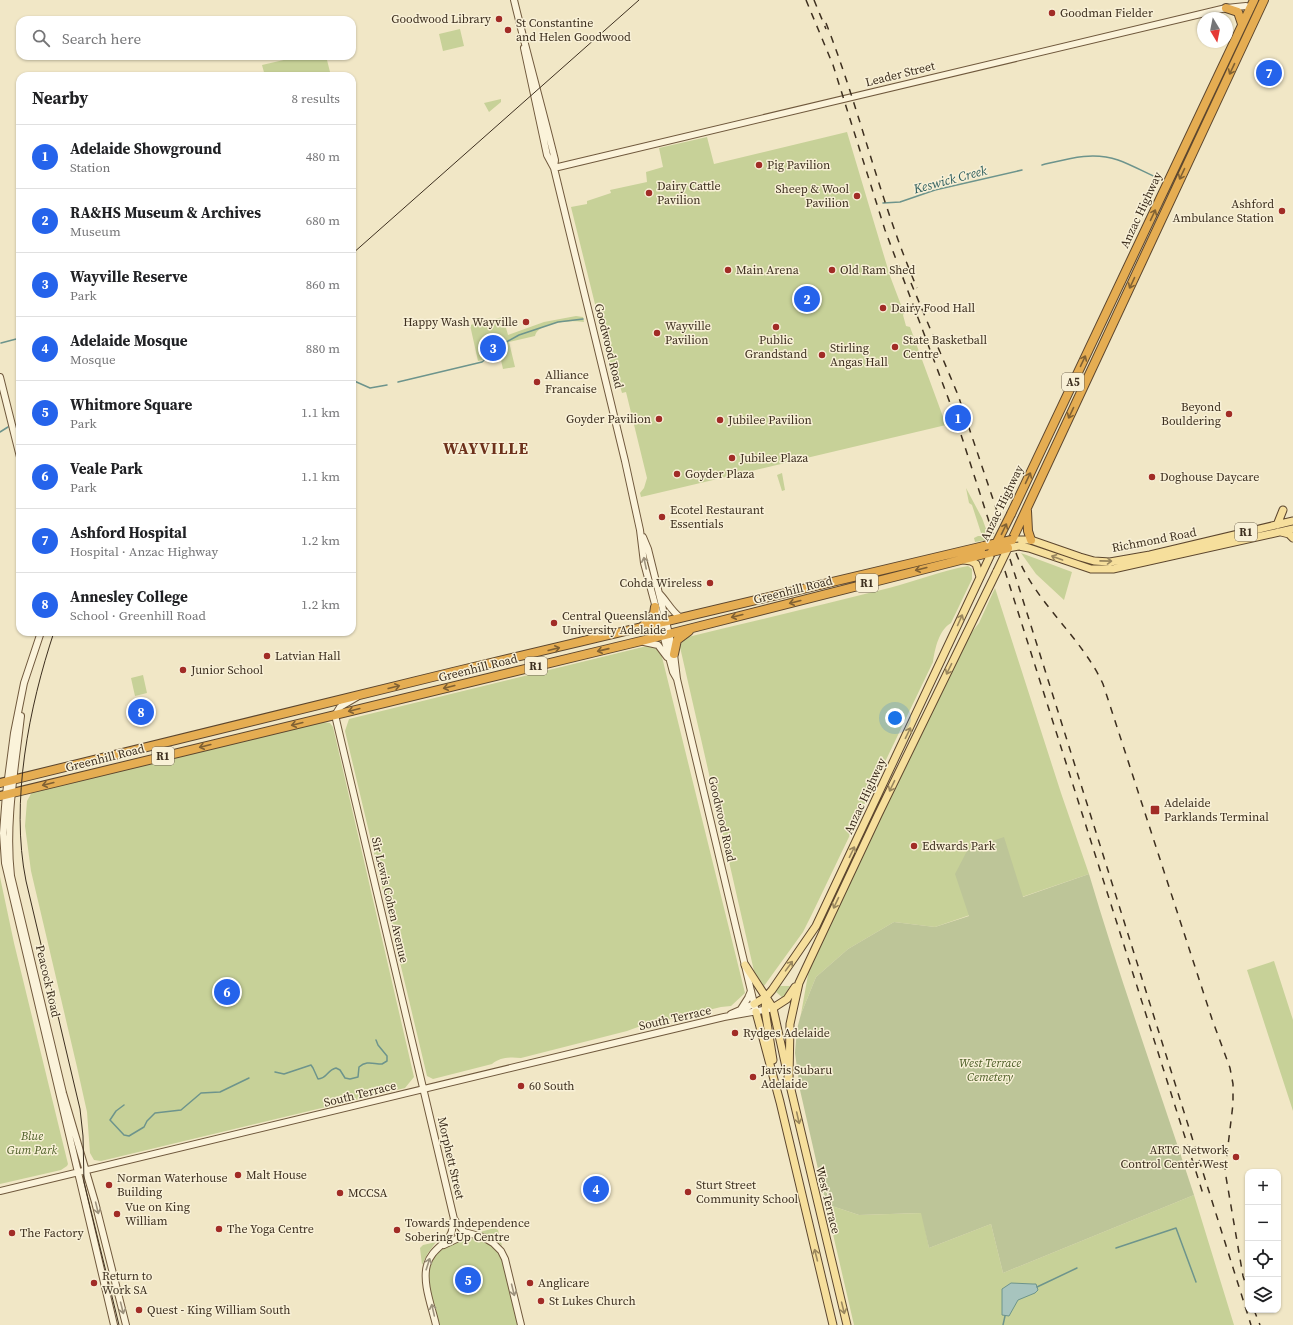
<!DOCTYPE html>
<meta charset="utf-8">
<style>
:root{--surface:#fff;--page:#f6f6f6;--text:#202124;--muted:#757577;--line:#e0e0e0;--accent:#2563eb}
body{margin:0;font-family:"Source Serif 4",serif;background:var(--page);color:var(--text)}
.controls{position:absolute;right:12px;bottom:12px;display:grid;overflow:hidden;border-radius:8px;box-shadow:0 1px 3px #0004}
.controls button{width:36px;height:36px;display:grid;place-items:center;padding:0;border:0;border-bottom:1px solid var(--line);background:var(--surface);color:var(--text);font:20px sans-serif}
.compass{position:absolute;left:1197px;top:12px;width:36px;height:36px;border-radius:50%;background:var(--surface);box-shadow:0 1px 3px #0004;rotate:170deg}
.you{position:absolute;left:895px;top:718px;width:14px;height:14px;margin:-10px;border:3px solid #fff;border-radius:50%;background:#1a73e8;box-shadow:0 0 0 6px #1a73e833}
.badge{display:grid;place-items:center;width:26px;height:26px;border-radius:50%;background:var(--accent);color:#fff;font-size:13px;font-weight:700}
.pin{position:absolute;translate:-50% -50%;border:2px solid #fff;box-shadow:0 1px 4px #0006}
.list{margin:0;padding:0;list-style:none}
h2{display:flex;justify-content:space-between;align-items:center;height:52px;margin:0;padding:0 16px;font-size:17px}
h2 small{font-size:13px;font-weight:400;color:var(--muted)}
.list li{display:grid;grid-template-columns:26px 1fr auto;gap:12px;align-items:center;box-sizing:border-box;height:64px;padding:0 16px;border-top:1px solid var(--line)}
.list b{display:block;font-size:15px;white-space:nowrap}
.list p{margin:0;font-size:13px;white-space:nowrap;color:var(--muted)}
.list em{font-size:13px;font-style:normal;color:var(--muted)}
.icon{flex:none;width:22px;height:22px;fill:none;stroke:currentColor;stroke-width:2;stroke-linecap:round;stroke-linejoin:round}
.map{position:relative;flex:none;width:1293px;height:1325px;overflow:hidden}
.search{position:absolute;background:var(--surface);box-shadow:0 1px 3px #0004;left:16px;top:16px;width:340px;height:44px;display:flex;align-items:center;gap:10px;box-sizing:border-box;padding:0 14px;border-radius:12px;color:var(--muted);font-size:15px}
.panel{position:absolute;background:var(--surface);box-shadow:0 1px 3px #0004;left:16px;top:72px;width:340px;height:564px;border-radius:12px}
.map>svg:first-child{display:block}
.green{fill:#c7d198}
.cemetery{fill:#bdc598}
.water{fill:#a7c4be;stroke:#6d948c}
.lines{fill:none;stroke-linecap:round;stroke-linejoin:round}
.stream{stroke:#6d948c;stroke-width:1.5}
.secondary-casing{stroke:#70593d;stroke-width:8}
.primary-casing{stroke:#5c462e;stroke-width:9}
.highway-casing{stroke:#5c462e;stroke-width:10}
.secondary{stroke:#fbf3da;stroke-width:6}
.primary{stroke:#f6df9c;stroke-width:7}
.highway{stroke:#e5ad52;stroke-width:8}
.tram{stroke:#3d2f1f;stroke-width:1}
.rail{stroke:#3d2f1f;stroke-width:1.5;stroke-dasharray:7 7;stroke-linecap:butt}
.primary-bridge-casing{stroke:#5c462e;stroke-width:9;stroke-linecap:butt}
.highway-bridge-casing{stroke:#5c462e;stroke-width:10;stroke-linecap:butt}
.primary-bridge{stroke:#f6df9c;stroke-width:7}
.highway-bridge{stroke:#e5ad52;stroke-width:8}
.oneway{stroke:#806133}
.oneway2{stroke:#9a875e}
.oneway3{stroke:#9c917c}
.poi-dot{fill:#a12c26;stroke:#f8f0d6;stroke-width:1.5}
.labels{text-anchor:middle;stroke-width:3;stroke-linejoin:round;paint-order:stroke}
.shield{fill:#f8f0d6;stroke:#756956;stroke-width:1}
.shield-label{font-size:11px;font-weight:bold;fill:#3d2f1f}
.poi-label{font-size:12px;fill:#3d2f1f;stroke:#f8f0d6;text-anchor:start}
.street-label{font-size:12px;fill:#3d2f1f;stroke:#f8f0d6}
.park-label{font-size:12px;font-style:italic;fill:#4a5b24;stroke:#f8f0d6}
.water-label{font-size:13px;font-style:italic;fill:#2d5e5e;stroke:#f8f0d6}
.district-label{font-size:16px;font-weight:bold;letter-spacing:1px;fill:#6d311b;stroke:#f8f0d6}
</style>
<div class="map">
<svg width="1293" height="1325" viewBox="0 0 1293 1325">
<rect width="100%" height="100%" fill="#f1e7c6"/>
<!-- green -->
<path class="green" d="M 460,29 L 464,46 L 443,51 L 439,34 Z
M 301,56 L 326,56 L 331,76 L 265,76 L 262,65 Z
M 501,99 L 501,102 L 489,112 L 484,103 Z
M 847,132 L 890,276 L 904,313 L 903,315 L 906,326 L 910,327 L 946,425 L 641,497 L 640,493 L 644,488 L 647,478 L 626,392 L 622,393 L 617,376 L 613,377 L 571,207 L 587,204 L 587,201 L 611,193 L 610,190 L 647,182 L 646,172 L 663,167 L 659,148 L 707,137 L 714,164 Z
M 576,316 L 583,317 L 584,322 C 572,320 538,322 535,336 L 509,342 L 515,367 L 503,369 L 500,356 L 478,361 L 470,325 L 503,317 L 508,335 L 544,322 Z
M 782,473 L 785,490 L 782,491 L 777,475 Z
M 966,488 L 982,518 L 989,537 L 987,540 L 975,542 L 974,538 L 978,536 L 982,536 L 972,505 L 969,503 Z
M 1021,553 L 1072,572 L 1064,600 L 1036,574 Z
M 968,566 L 972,569 L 972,579 L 951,623 C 939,630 935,648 933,662 L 812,914 L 803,932 L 764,986 L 757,980 L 754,971 L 680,647 L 683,640 L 688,637 C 755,621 822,605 889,588 C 916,581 941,571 968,566 Z
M 995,588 L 1061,793 L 1089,874 L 935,927 L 894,922 L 848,949 L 816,977 L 801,1014 L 809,969 L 898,779 L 968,637 L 979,623 Z
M 647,646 L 654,647 L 661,653 L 745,993 L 731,1006 L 721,1007 L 638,1027 L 627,1031 L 521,1058 C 510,1057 501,1057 492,1064 L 433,1079 L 427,1076 L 345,731 L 349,719 Z
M 143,675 L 147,693 L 135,696 L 131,678 Z
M 321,722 L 330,723 L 333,727 L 414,1077 L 405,1088 L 101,1161 L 94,1160 L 90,1153 L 87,1112 L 77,1067 L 31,871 L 25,826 L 27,801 L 32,792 Z
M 0,877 L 14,943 L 68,1164 L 67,1166 L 61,1170 L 0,1184 Z
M 1274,961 L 1293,1020 L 1293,1111 L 1247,970 Z
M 779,986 L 790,986 L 783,998 L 776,992 Z
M 1194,1195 L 1234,1325 L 854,1325 L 826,1204 L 859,1215 L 922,1213 L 929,1248 L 991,1224 L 1003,1273 Z
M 495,1228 L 498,1230 L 502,1246 L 491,1236 L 480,1232 Z
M 467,1237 C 484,1241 494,1242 502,1260 L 519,1325 L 439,1325 C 433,1301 417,1264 444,1247 C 451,1243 459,1240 467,1237 Z
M 436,1242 L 428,1253 L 422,1265 L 420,1248 L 423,1245 Z"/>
<!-- cemetery -->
<path class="cemetery" d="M 1004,837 L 1023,897 L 1089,874 C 1121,982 1159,1088 1194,1195 L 1003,1273 L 991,1224 L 929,1248 L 921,1213 L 859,1215 L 826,1204 L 800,1090 L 795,1053 L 797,1029 L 801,1014 L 816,977 L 848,949 L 894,922 L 935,927 L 969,916 L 955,874 L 968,849 Z"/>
<!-- water -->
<path class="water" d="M 1011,1283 L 1033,1284 L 1036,1284 L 1038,1290 L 1035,1293 L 1018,1300 L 1009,1316 L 1002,1315 L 1002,1289 Z"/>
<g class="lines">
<!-- stream -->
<path class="stream" d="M 1042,165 C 1067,159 1092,151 1118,160 C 1132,165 1146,173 1160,179
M 883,203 L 900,202 L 935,190 L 1022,170
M 1,343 L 20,338
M 352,380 L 370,388 L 387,385
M 398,382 L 482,362 L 508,341 L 519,335 L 558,322 L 583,319
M 0,432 L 8,427
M 275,1072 L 284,1074 L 311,1065 L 313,1068 L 318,1079 C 327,1079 327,1070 336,1068 L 340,1070 L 345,1078 L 350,1079 L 358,1077 L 359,1067 C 367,1060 373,1064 382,1064 L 387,1061 L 387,1056 L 378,1045 L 376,1040
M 124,1105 L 116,1111 L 110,1120 L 124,1135 L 129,1136 L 144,1127 L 147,1121 L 155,1113 L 181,1110 L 201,1093 L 220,1092 L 249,1078
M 1116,1248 L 1176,1228 L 1196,1282
M 1037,1287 L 1077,1268
M 1003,1325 L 1005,1316"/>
<!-- secondary casing -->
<g class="secondary-casing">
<path id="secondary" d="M 514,0 C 527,54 542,107 555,160 L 554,168 L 625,461 L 640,530 L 644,563 L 673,672 L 677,679
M 524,48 L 547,155 L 554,168
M 554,168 L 1226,8 L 1246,6 L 1251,8
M 0,377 L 20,457
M 643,537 L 648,549 L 674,654 L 677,679 L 756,1012
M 659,593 C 667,601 671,611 681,618
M 41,632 L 24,683 L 14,733 L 6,794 L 3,833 L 5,863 L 114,1325
M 644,642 L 658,645 L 667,657
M 357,697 L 340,707 L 335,715 L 454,1219 L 452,1223 C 456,1242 432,1245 427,1265 C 422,1283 432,1307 436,1325
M 21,716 C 15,769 5,823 11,876 L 63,1093 L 95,1202 L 126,1325
M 741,1009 L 748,998 L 751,991
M 731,1014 L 754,1004
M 0,1191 L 594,1048 L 724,1017 L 769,1009
M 454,1219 L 464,1232 L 483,1237 L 493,1243 L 501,1251 L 505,1259 L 521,1325
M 444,1245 L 467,1234"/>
</g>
<!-- primary casing -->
<g class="primary-casing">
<path id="primary" d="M 1277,525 L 1283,510
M 1281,532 L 1289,534 L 1293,538
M 1012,540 L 1031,540 L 1080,557 L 1094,561 L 1110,562 L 1150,555 L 1293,521
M 1019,546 L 1029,548 L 1091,569 L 1113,569 L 1293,529
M 964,560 L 971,561 L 976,564 L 980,577
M 745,965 L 773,1008 L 786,1067
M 766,997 L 765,1010 L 773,1060
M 754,1004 L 766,997 L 772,990 L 816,926 L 992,552
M 773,1008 L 787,999 L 795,987
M 756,1012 L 780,1102 L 833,1325
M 788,1077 L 847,1325
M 789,1080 L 790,1024 L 799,983 L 878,815 L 997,571"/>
</g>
<!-- highway casing -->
<g class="highway-casing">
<path id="highway" d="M 1226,8 L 1238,12 L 1242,24
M 1027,511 L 1028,531 L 1031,540
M 1011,514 L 1254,0
M 1012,540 L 1264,0
M 642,627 L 654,614 L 655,607
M 674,654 L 677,640 L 689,631
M 0,783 L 453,672 L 984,546
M 0,796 L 641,641 L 992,552"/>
</g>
<!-- secondary -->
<use href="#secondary" class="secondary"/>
<!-- primary -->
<use href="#primary" class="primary"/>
<!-- highway -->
<use href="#highway" class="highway"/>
<!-- tram -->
<path class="tram" d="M 352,254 L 639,0
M 54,632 C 29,707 10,802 26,881 L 80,1109 L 83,1136 L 84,1182 L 119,1325"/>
<!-- rail -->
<path class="rail" d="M 806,0 L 833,65 L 885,230 L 956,419 L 993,534
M 814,0 L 826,29
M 826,23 C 860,110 880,202 917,288
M 911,283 L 958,395 L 1000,520
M 1016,553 C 1035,603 1081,636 1103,684 L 1212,1019 L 1230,1068 L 1233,1084 L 1233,1104 L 1225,1171 L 1243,1276 L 1248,1292
M 1010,559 L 1251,1325
M 1005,571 L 1204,1197
M 1254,1310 L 1260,1325"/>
<!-- primary-bridge casing -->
<g class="primary-bridge-casing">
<path id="primary-bridge" d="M 1008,548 L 1019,546
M 997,571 L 1010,544"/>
</g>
<!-- highway-bridge casing -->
<g class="highway-bridge-casing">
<path id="highway-bridge" d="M 984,546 L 1012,540
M 992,552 L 1011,514
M 992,552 L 1008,548"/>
</g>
<!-- primary-bridge -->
<use href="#primary-bridge" class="primary-bridge"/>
<!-- highway-bridge -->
<use href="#highway-bridge" class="highway-bridge"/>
</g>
<!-- one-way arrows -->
<defs><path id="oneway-shaft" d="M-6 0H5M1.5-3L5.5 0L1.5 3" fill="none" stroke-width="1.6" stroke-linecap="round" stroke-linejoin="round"/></defs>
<g class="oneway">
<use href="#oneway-shaft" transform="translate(1232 69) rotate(115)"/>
<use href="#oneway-shaft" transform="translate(1182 174) rotate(115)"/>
<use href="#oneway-shaft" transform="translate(1153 215) rotate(-65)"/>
<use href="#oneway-shaft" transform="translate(1132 283) rotate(115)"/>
<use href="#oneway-shaft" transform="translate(1083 361) rotate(-65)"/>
<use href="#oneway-shaft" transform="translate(1071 413) rotate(115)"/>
<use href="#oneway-shaft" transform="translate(1028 478) rotate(-65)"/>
<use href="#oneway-shaft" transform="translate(1004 529) rotate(-64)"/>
<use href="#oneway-shaft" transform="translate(921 569) rotate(166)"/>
<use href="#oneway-shaft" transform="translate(795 602) rotate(166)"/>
<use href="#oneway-shaft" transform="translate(737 616) rotate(166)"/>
<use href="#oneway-shaft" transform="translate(554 649) rotate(-14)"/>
<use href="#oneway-shaft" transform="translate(603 650) rotate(167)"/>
<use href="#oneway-shaft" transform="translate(394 687) rotate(-14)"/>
<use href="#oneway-shaft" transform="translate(449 687) rotate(166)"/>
<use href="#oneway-shaft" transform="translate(354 710) rotate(166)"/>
<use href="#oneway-shaft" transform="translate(297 724) rotate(166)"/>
<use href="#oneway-shaft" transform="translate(205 746) rotate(166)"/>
<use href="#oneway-shaft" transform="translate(48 784) rotate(166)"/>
</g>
<g class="oneway2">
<use href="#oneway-shaft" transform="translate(1057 558) rotate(-160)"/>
<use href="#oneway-shaft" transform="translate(1106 561) rotate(1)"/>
<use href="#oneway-shaft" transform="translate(960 620) rotate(-66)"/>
<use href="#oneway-shaft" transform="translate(949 669) rotate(116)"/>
<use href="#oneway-shaft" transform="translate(908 733) rotate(-64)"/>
<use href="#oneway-shaft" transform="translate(892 786) rotate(116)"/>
<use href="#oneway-shaft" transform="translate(852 852) rotate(-64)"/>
<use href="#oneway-shaft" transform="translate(836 903) rotate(115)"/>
<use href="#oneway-shaft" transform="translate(789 966) rotate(-54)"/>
<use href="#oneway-shaft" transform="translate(798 1118) rotate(77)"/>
<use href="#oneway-shaft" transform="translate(816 1255) rotate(-104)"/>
<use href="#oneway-shaft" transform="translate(843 1308) rotate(76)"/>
</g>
<g class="oneway3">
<use href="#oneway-shaft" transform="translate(645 563) rotate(-102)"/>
<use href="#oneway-shaft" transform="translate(97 1208) rotate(76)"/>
<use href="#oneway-shaft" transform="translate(428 1264) rotate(-72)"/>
<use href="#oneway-shaft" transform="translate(513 1290) rotate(76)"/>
<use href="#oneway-shaft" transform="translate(122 1308) rotate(76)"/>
<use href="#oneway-shaft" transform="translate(433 1310) rotate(-103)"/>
</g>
<!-- markers -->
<g class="poi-dot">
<circle cx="1052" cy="13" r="4"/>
<circle cx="499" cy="19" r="4"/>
<circle cx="508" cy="30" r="4"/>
<circle cx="759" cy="165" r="4"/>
<circle cx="649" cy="193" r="4"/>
<circle cx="857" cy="196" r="4"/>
<circle cx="1282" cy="211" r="4"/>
<circle cx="728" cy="270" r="4"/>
<circle cx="832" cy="270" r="4"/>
<circle cx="883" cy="308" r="4"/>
<circle cx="526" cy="322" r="4"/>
<circle cx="776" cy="327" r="4"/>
<circle cx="657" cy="333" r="4"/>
<circle cx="895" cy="347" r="4"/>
<circle cx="822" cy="355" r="4"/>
<circle cx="537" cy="382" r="4"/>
<circle cx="1229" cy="414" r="4"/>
<circle cx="659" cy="419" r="4"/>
<circle cx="720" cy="420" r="4"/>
<circle cx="732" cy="458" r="4"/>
<circle cx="677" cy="474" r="4"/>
<circle cx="1152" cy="477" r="4"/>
<circle cx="662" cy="517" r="4"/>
<circle cx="710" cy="583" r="4"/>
<circle cx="554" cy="623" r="4"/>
<circle cx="267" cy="656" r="4"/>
<circle cx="183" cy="670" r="4"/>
<rect x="1150" y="805" width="10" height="10" rx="2"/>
<circle cx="914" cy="846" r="4"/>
<circle cx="735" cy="1033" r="4"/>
<circle cx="753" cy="1077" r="4"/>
<circle cx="521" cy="1086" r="4"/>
<circle cx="1236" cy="1157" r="4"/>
<circle cx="238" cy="1175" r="4"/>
<circle cx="109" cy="1185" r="4"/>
<circle cx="688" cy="1192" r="4"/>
<circle cx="340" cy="1193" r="4"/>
<circle cx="117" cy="1214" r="4"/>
<circle cx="219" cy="1229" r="4"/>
<circle cx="397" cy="1230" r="4"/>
<circle cx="12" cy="1233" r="4"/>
<circle cx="94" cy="1283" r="4"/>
<circle cx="530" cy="1283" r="4"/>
<circle cx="541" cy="1301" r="4"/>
<circle cx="139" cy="1310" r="4"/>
</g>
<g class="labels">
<!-- shield labels -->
<g class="shield">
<rect x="1062" y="373" width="22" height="18" rx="3"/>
<rect x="1235" y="523" width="22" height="18" rx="3"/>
<rect x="856" y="574" width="22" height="18" rx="3"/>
<rect x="525" y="657" width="22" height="18" rx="3"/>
<rect x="152" y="747" width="22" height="18" rx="3"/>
</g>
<g class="shield-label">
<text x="1073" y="386">A5</text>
<text x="1246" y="536">R1</text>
<text x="867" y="587">R1</text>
<text x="536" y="670">R1</text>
<text x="163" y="760">R1</text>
</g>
<!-- poi labels -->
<g class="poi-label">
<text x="1060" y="17">Goodman Fielder</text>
<text x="491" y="23" text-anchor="end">Goodwood Library</text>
<text x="516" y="27">St Constantine<tspan x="516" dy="14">and Helen Goodwood</tspan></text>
<text x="767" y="169">Pig Pavilion</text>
<text x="657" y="190">Dairy Cattle<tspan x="657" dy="14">Pavilion</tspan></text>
<text x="849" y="193" text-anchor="end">Sheep &amp; Wool<tspan x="849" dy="14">Pavilion</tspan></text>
<text x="1274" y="208" text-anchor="end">Ashford<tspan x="1274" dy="14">Ambulance Station</tspan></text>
<text x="736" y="274">Main Arena</text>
<text x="840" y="274">Old Ram Shed</text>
<text x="891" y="312">Dairy Food Hall</text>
<text x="518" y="326" text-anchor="end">Happy Wash Wayville</text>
<text x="665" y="330">Wayville<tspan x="665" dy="14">Pavilion</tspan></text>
<text x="776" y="344" text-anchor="middle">Public<tspan x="776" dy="14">Grandstand</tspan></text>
<text x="903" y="344">State Basketball<tspan x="903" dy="14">Centre</tspan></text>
<text x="830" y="352">Stirling<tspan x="830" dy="14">Angas Hall</tspan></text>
<text x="545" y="379">Alliance<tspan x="545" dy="14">Francaise</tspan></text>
<text x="1221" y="411" text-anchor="end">Beyond<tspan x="1221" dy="14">Bouldering</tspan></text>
<text x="651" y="423" text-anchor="end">Goyder Pavilion</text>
<text x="728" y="424">Jubilee Pavilion</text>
<text x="740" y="462">Jubilee Plaza</text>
<text x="685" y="478">Goyder Plaza</text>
<text x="1160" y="481">Doghouse Daycare</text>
<text x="670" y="514">Ecotel Restaurant<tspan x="670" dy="14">Essentials</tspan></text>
<text x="702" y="587" text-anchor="end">Cohda Wireless</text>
<text x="562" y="620">Central Queensland<tspan x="562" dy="14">University Adelaide</tspan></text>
<text x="275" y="660">Latvian Hall</text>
<text x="191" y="674">Junior School</text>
<text x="1164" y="807">Adelaide<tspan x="1164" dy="14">Parklands Terminal</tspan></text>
<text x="922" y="850">Edwards Park</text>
<text x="743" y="1037">Rydges Adelaide</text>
<text x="761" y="1074">Jarvis Subaru<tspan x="761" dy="14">Adelaide</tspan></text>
<text x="529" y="1090">60 South</text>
<text x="1228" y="1154" text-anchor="end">ARTC Network<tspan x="1228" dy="14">Control Center West</tspan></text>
<text x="246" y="1179">Malt House</text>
<text x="117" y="1182">Norman Waterhouse<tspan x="117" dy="14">Building</tspan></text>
<text x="696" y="1189">Sturt Street<tspan x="696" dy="14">Community School</tspan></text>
<text x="348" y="1197">MCCSA</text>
<text x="125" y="1211">Vue on King<tspan x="125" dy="14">William</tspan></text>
<text x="405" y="1227">Towards Independence<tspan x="405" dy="14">Sobering Up Centre</tspan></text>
<text x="227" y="1233">The Yoga Centre</text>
<text x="20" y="1237">The Factory</text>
<text x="102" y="1280">Return to<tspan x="102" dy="14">Work SA</tspan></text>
<text x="538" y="1287">Anglicare</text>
<text x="549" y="1305">St Lukes Church</text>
<text x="147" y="1314">Quest - King William South</text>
</g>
<!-- street labels -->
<g class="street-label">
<text transform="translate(900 74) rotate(-14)" y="4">Leader Street</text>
<text transform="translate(1141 210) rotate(-65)" y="4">Anzac Highway</text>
<text transform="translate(609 346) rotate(76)" y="4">Goodwood Road</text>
<text transform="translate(1002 503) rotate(-64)" y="4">Anzac Highway</text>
<text transform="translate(1154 540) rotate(-11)" y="4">Richmond Road</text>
<text transform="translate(793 590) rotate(-14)" y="4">Greenhill Road</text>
<text transform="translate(478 668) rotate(-14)" y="4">Greenhill Road</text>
<text transform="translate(105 758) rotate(-14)" y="4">Greenhill Road</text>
<text transform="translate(865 796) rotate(-65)" y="4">Anzac Highway</text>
<text transform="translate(722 819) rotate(77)" y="4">Goodwood Road</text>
<text transform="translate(390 900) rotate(77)" y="4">Sir Lewis Cohen Avenue</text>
<text transform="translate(48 981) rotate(77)" y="4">Peacock Road</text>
<text transform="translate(675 1018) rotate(-13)" y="4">South Terrace</text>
<text transform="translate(360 1094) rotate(-14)" y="4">South Terrace</text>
<text transform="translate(451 1158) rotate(77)" y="4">Morphett Street</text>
<text transform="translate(828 1200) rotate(76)" y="4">West Terrace</text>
</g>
<!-- park labels -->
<g class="park-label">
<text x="990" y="1067">West Terrace<tspan x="990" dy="14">Cemetery</tspan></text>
<text x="32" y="1140">Blue<tspan x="32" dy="14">Gum Park</tspan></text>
</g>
<!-- water labels -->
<g class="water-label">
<text transform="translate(950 179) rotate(-15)" y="5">Keswick Creek</text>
</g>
<!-- district labels -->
<g class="district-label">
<text x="486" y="454">WAYVILLE</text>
</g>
</g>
</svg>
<div class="controls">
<button>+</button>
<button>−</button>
<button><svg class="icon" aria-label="locate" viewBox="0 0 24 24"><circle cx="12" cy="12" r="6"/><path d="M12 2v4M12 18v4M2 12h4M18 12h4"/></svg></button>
<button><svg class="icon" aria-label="layers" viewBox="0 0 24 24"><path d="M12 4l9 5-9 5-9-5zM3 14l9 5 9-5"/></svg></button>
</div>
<svg class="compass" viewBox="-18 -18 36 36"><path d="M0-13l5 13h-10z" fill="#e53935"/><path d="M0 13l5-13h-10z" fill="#757577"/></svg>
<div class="you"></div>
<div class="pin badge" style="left:958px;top:418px">1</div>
<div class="pin badge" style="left:807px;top:299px">2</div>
<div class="pin badge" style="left:493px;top:348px">3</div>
<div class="pin badge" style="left:596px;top:1189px">4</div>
<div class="pin badge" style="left:468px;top:1280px">5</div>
<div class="pin badge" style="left:227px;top:992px">6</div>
<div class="pin badge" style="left:1269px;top:73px">7</div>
<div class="pin badge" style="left:141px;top:712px">8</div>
<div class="search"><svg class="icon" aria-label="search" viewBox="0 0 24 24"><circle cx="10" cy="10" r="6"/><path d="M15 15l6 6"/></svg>Search here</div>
<section class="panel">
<h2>Nearby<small>8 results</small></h2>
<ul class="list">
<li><span class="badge">1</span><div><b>Adelaide Showground</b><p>Station</p></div><em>480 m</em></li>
<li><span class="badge">2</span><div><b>RA&amp;HS Museum &amp; Archives</b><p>Museum</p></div><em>680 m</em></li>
<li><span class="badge">3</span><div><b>Wayville Reserve</b><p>Park</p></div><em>860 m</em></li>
<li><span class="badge">4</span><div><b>Adelaide Mosque</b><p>Mosque</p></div><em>880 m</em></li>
<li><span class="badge">5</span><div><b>Whitmore Square</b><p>Park</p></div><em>1.1 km</em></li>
<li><span class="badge">6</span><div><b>Veale Park</b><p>Park</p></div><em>1.1 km</em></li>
<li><span class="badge">7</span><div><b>Ashford Hospital</b><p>Hospital · Anzac Highway</p></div><em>1.2 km</em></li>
<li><span class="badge">8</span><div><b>Annesley College</b><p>School · Greenhill Road</p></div><em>1.2 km</em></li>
</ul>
</section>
</div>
